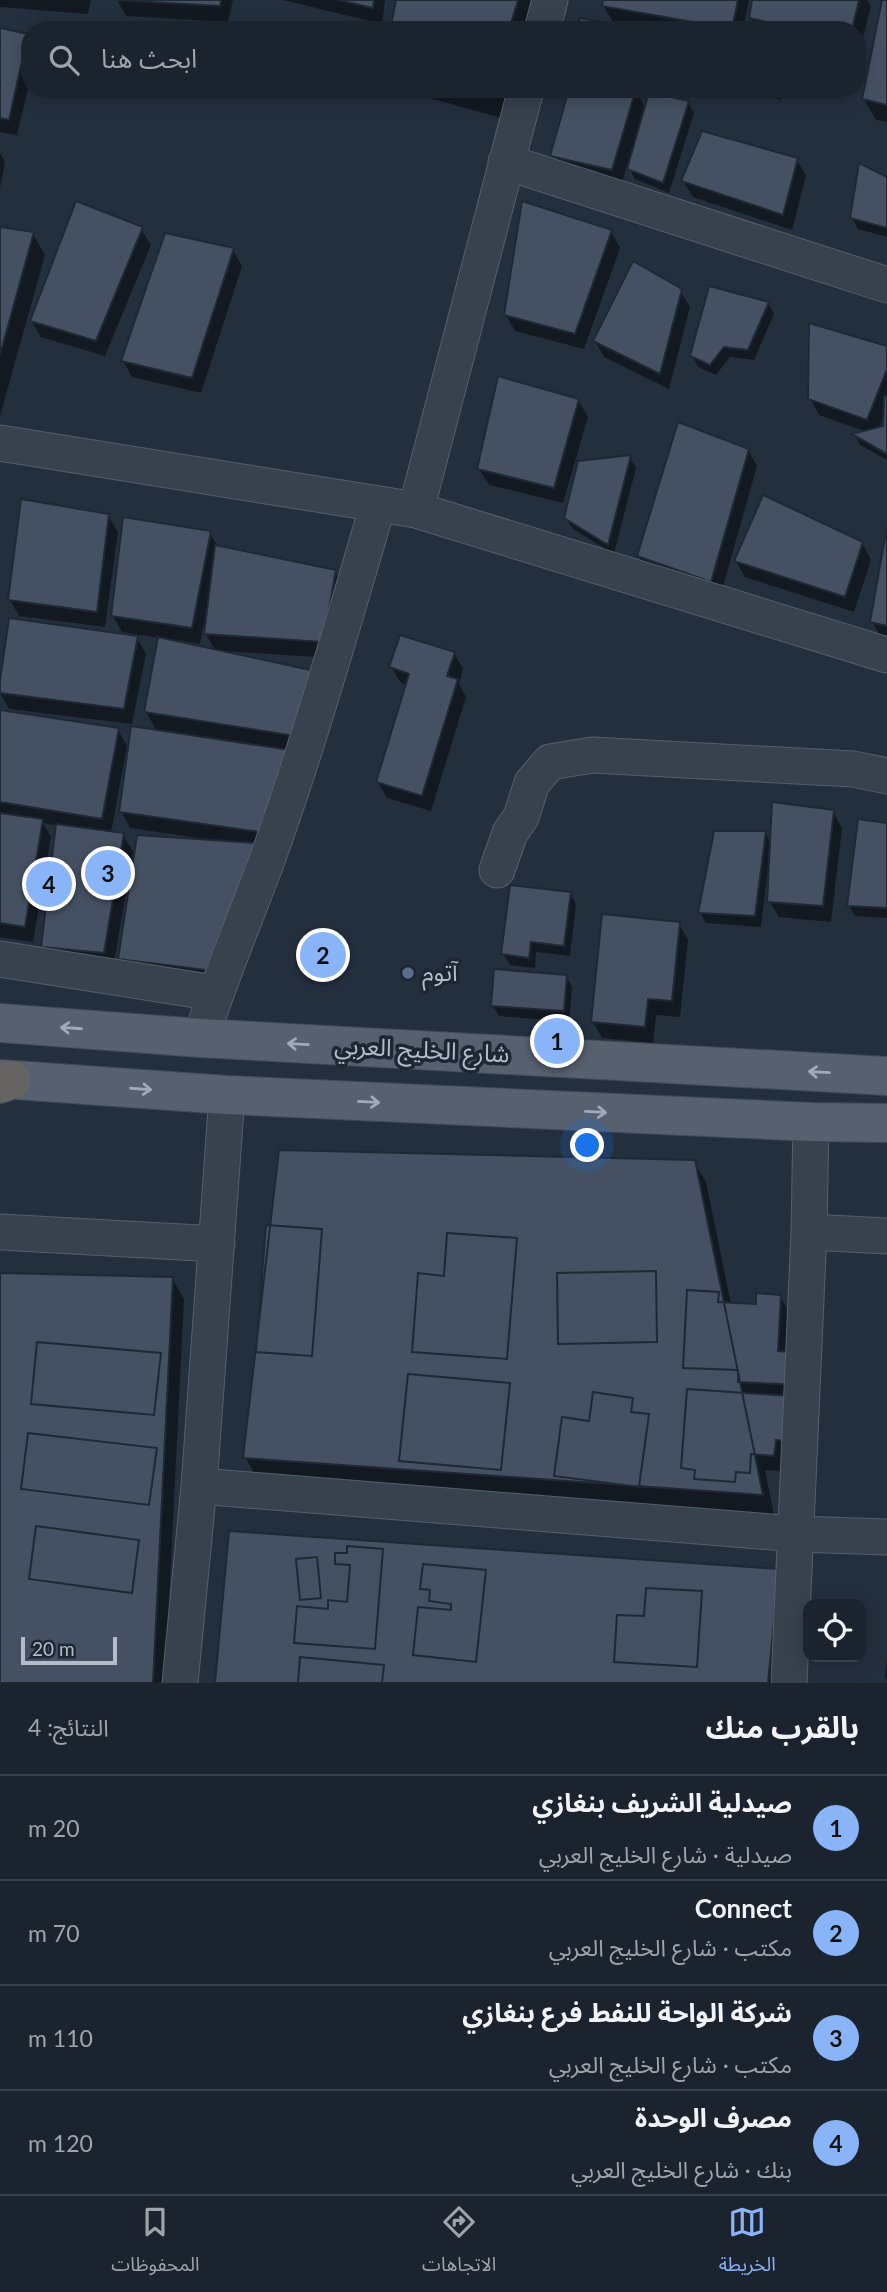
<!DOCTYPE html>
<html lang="ar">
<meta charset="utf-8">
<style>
:root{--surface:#1b232e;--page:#242b36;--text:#f1f3f6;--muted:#a0a4aa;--line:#39404a;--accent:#8ab4f8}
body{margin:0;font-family:Lato,"Noto Sans Arabic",sans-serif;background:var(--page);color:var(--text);direction:rtl}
.controls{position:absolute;right:21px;bottom:21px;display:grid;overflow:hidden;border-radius:14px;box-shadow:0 4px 18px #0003}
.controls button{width:63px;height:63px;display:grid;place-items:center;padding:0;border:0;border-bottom:2px solid var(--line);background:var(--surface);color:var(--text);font:35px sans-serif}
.scale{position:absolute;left:21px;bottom:18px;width:96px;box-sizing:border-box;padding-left:7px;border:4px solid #b4bcc9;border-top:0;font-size:19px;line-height:24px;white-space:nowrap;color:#b4bcc9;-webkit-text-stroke:5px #1d2633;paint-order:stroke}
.you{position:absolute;left:588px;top:1146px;width:24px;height:24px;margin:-18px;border:5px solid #fff;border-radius:50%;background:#1a73e8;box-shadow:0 0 0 10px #1a73e833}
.badge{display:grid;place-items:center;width:46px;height:46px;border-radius:50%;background:var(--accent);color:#111;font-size:23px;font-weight:700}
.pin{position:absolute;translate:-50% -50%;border:4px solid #fff;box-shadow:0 2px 7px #0006}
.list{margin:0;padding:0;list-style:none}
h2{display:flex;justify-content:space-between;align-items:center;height:91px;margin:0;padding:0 28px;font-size:30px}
h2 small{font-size:23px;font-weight:400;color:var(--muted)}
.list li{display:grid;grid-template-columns:46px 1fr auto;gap:21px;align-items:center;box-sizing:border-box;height:105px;padding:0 28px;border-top:2px solid var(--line)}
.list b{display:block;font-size:26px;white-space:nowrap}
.list p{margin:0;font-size:23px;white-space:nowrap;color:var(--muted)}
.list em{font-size:23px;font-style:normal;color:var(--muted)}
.icon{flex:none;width:38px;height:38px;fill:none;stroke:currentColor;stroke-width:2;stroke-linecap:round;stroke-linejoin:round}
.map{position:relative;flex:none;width:887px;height:1683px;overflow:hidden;direction:ltr}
.search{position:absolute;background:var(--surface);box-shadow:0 4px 18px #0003;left:21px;right:21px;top:21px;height:77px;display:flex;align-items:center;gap:18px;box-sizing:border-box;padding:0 24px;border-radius:28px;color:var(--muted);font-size:26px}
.sheet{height:511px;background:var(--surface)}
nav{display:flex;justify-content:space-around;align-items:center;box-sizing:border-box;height:98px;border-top:2px solid var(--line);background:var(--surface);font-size:19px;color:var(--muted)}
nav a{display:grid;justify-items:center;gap:4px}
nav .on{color:var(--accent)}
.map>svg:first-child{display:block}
.shadow{fill:#0007;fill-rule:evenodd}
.building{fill:#455162;stroke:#1f2835;stroke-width:2}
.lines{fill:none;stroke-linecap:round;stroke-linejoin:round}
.minor-casing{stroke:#565f6c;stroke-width:37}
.primary-casing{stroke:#414a57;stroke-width:40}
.trunk-casing{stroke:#434c59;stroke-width:40}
.minor{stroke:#38414e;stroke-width:35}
.primary{stroke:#56606e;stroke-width:38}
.trunk{stroke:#656462;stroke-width:38}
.oneway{stroke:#a1aab7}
.service-dot{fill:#5c6f8a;stroke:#1d2633;stroke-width:2.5}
.labels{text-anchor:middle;stroke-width:7;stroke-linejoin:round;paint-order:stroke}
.poi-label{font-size:24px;fill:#b4bcc9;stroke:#1d2633;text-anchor:start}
.street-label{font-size:24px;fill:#b4bcc9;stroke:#1d2633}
</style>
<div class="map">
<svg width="887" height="1683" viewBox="0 0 887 1683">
<rect width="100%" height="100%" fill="#242f3e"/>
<!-- shadow -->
<path class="shadow" d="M 0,0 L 91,0 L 88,14 L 0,7 Z
M 117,0 L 233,0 L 228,22 L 126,16 Z
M 283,0 L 385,0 L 382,24 Z
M 398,0 L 535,0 L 526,30 L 392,30 Z
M 605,0 L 749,0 L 743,30 L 658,30 L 613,22 L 603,5 Z
M 753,0 L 867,0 L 871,6 L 858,57 L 857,30 L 758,30 L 751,18 Z
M 883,0 L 887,0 L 887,122 L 876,120 L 864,99 Z
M 0,30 L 27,35 L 30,40 L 30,81 L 17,135 L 0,132 Z
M 398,89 L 510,89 L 501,118 Z
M 680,89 L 716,89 L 715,97 Z
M 743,89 L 784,89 L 781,100 Z
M 635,90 L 646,109 L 688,102 L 694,113 L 669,193 L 635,179 L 627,165 L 621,186 L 562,172 L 552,156 Z
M 0,153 L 5,162 L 0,188 Z
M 797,160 L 806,176 L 792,230 L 693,197 L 683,181 Z
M 887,179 L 887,237 L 858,229 L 852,218 Z
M 0,228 L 33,234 L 45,255 L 0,416 Z
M 141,229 L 151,245 L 105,356 L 41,337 L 31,321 Z
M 611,232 L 620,248 L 584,349 L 515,331 L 506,315 Z
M 233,250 L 242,266 L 201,393 L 132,377 L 123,361 Z
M 680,290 L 690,307 L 669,389 L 604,357 L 595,341 Z
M 768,303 L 774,314 L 754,360 L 730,357 L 716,375 L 698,367 L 692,356 Z
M 887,348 L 887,460 L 860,445 L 855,435 L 867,432 L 819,415 L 810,398 ZM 884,415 L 884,428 L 879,429 Z
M 578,400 L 588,417 L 563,503 L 489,485 L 479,469 Z
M 748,450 L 757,466 L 720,597 L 648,572 L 639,556 Z
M 630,457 L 636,468 L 614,554 L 573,529 L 566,518 Z
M 108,516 L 118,532 L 105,627 L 19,616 L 10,600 Z
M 209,532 L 218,547 L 335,572 L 344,588 L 332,658 L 222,651 L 222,653 L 314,672 L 215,986 L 129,975 L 120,959 L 205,839 L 130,828 L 121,811 L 157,732 L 146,712 L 159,638 L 122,632 L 113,616 ZM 204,623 L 207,623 L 206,634 L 216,652 L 177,643 L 178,640 L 200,644 Z
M 887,535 L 887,639 L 881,638 L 872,621 Z
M 862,543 L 871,560 L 854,612 L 745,577 L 736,561 Z
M 137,638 L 146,654 L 132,724 L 9,709 L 0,693 Z
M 454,653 L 463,669 L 459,684 L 466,697 L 431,811 L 387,798 L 378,782 L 407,685 L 401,683 L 391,667 Z
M 0,712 L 118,730 L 127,746 L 111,833 L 123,835 L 133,851 L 113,969 L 53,962 L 43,946 L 58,826 L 43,823 L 51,837 L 33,942 L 0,937 Z
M 833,812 L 842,828 L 831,922 L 779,917 L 769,901 L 771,868 L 768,868 L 761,927 L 706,923 L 700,913 L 765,833 L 772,845 Z
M 887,825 L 887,918 L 855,916 L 849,905 Z
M 570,893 L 576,904 L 570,956 L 536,952 L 535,968 L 510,965 L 503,954 Z
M 679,924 L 688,940 L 680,1017 L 656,1015 L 653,1043 L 602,1038 L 593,1022 Z
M 566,976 L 572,987 L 569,1022 L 499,1016 L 493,1006 Z
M 694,1162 L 706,1182 L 731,1304 L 758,1306 L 780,1296 L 789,1313 L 783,1471 L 765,1470 L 774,1515 L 257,1478 L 245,1457 Z
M 0,1275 L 172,1278 L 184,1299 L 165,1683 L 0,1683 Z
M 231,1532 L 778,1570 L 781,1683 L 217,1683 Z
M 887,1657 L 887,1680 L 885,1676 Z"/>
<!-- building -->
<path class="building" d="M 115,0 L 221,0 L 220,6 Z
M 338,0 L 374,0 L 373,8 Z
M 396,0 L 518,0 L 509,30 L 390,30 Z
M 603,0 L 738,0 L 732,29 L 602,6 Z
M 752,0 L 859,0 L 852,30 L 799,30 L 749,18 Z
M 882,0 L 887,0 L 887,105 L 862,99 Z
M 580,18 L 641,30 L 577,30 Z
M 0,28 L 28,34 L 9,120 L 0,118 Z
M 459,89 L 492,89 L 490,98 Z
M 569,89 L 636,89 L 612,170 L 550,156 Z
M 649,92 L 689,101 L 663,183 L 627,169 Z
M 702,131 L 798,158 L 783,215 L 681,181 Z
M 859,163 L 887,177 L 887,228 L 850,218 Z
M 76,201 L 143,227 L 96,341 L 30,321 Z
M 522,201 L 612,230 L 575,334 L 504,315 Z
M 0,227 L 34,232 L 0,355 Z
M 165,233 L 234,248 L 192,378 L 121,361 Z
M 633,261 L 682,289 L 660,374 L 593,341 Z
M 709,286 L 769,302 L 748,350 L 724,347 L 710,365 L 690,356 Z
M 809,323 L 887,346 L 887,369 L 867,420 L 808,399 Z
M 498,376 L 579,399 L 554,488 L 477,469 Z
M 884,396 L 887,396 L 887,454 L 852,434 L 883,426 Z
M 678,422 L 749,449 L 711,582 L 637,556 Z
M 631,455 L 608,545 L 564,518 L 578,461 Z
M 763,495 L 863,542 L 845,597 L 734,561 Z
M 21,499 L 109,514 L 97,612 L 8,600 Z
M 123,517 L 211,531 L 192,628 L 111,616 Z
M 887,526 L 887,626 L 870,622 Z
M 215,545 L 336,570 L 323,642 L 204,634 Z
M 9,618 L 138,636 L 124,709 L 0,693 L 0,680 Z
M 400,635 L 455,652 L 447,676 L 458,679 L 422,796 L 376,782 L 409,674 L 389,667 Z
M 158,637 L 315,671 L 295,736 L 144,712 Z
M 0,710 L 119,728 L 102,819 L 0,802 Z
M 131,726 L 290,750 L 260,832 L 119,812 Z
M 772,802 L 834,810 L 823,906 L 767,902 Z
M 0,813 L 43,819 L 25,927 L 0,923 Z
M 858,819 L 887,823 L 887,908 L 847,906 Z
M 56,824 L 124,833 L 104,953 L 41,947 Z
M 714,831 L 766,831 L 755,916 L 698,913 Z
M 137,835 L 257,843 L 206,970 L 118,959 Z
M 510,885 L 571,892 L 564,946 L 531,942 L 529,958 L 501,954 Z
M 602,914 L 680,922 L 672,1001 L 648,999 L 645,1027 L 591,1022 Z
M 494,969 L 567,975 L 564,1011 L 491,1006 Z
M 279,1150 L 695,1160 L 763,1495 L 243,1458 Z
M 266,1225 L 322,1229 L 312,1356 L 256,1352 Z
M 447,1233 L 517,1238 L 507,1359 L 412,1352 L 418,1273 L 444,1276 Z
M 656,1271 L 657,1342 L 558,1344 L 557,1273 Z
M 0,1273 L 173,1277 L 153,1683 L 0,1683 Z
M 687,1290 L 719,1292 L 718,1302 L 756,1304 L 756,1293 L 781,1295 L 778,1351 L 802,1353 L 801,1385 L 738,1382 L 738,1370 L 683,1368 Z
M 37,1342 L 161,1353 L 154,1415 L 31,1404 Z
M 408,1374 L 510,1383 L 501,1470 L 399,1461 Z
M 687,1389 L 790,1396 L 788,1441 L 776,1440 L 774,1456 L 751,1454 L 750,1473 L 736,1472 L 735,1482 L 694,1479 L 695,1470 L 681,1468 Z
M 593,1392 L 633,1398 L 631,1412 L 649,1414 L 639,1487 L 554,1476 L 562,1417 L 589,1421 Z
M 28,1433 L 157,1448 L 149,1505 L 21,1489 Z
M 36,1526 L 139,1540 L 132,1593 L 29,1579 Z
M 229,1531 L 779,1569 L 768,1683 L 215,1683 Z
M 347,1546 L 383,1549 L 375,1649 L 294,1643 L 297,1606 L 328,1609 L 328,1600 L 347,1602 L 350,1565 L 335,1564 L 335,1553 L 347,1553 Z
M 317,1557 L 321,1598 L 300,1600 L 296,1559 Z
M 423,1564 L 486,1570 L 476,1662 L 413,1655 L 418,1607 L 451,1610 L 451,1604 L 429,1601 L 430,1590 L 420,1589 Z
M 646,1588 L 702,1591 L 697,1667 L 614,1662 L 617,1615 L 644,1616 Z
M 300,1657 L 384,1665 L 382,1683 L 298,1683 Z"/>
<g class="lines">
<!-- minor casing -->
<g class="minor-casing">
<path id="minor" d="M 542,30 L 550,0
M 506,162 L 887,285
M 0,443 L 416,510 L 887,655
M 416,510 L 526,89
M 497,870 L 510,833 L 521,817 L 532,783 L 550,762 L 592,755 L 853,769 L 887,776
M 0,959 L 215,993
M 201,1038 C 221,974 248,913 271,849 C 311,736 344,620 378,505
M 0,1232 L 217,1244
M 809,1232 L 887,1236
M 199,1486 L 227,1095
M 180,1683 L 199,1486 L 797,1534 L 887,1537
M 789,1683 L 809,1232 L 811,1122"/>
</g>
<!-- primary casing -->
<g class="primary-casing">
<path id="primary" d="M 0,1023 L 201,1038 L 887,1076
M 0,1079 L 227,1095 L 811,1122 L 887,1123"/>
</g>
<!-- trunk casing -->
<g class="trunk-casing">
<path id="trunk" d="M 0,1084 L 11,1080"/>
</g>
<!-- minor -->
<use href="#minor" class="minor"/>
<!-- primary -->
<use href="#primary" class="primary"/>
<!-- trunk -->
<use href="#trunk" class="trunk"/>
</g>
<!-- one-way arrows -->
<defs><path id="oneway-shaft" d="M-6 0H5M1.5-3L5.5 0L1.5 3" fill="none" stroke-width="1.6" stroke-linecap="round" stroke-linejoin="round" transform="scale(1.75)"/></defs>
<g class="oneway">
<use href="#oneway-shaft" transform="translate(71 1028) rotate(-176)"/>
<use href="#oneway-shaft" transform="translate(298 1044) rotate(-177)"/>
<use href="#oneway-shaft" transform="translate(819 1072) rotate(-177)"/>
<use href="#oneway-shaft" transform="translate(141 1089) rotate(4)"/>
<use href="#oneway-shaft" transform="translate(369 1102) rotate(3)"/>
<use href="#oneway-shaft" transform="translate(596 1112) rotate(3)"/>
</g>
<!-- markers -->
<circle class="service-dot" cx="408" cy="973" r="7"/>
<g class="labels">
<!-- poi labels -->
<g class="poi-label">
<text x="422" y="981">آتوم</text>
</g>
<!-- street labels -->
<g class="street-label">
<text transform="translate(422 1050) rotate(3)" y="8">شارع الخليج العربي</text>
</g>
</g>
</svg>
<div class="controls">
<button><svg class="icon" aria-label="locate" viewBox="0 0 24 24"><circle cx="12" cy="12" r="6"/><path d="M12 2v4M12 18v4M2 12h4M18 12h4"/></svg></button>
</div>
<div class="scale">20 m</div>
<div class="you"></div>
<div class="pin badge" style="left:557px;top:1041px">1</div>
<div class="pin badge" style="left:323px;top:955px">2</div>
<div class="pin badge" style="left:108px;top:873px">3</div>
<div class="pin badge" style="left:49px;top:884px">4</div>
<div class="search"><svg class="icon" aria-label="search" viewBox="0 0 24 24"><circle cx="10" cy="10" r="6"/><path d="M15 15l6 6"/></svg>ابحث هنا</div>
</div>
<section class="sheet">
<h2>بالقرب منك<small>النتائج: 4</small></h2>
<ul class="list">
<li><span class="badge">1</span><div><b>صيدلية الشريف بنغازي</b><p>صيدلية · شارع الخليج العربي</p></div><em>20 m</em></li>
<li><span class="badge">2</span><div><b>Connect</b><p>مكتب · شارع الخليج العربي</p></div><em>70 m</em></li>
<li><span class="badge">3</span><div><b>شركة الواحة للنفط فرع بنغازي</b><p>مكتب · شارع الخليج العربي</p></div><em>110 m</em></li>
<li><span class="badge">4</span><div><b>مصرف الوحدة</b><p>بنك · شارع الخليج العربي</p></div><em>120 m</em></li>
</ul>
</section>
<nav>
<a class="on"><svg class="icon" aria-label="map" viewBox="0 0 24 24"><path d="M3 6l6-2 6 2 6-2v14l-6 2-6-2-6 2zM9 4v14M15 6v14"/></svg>الخريطة</a>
<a><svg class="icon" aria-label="directions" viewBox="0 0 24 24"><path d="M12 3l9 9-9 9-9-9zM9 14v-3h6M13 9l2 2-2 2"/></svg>الاتجاهات</a>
<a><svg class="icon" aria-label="saved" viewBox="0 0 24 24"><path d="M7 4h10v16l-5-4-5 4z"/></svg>المحفوظات</a>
</nav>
